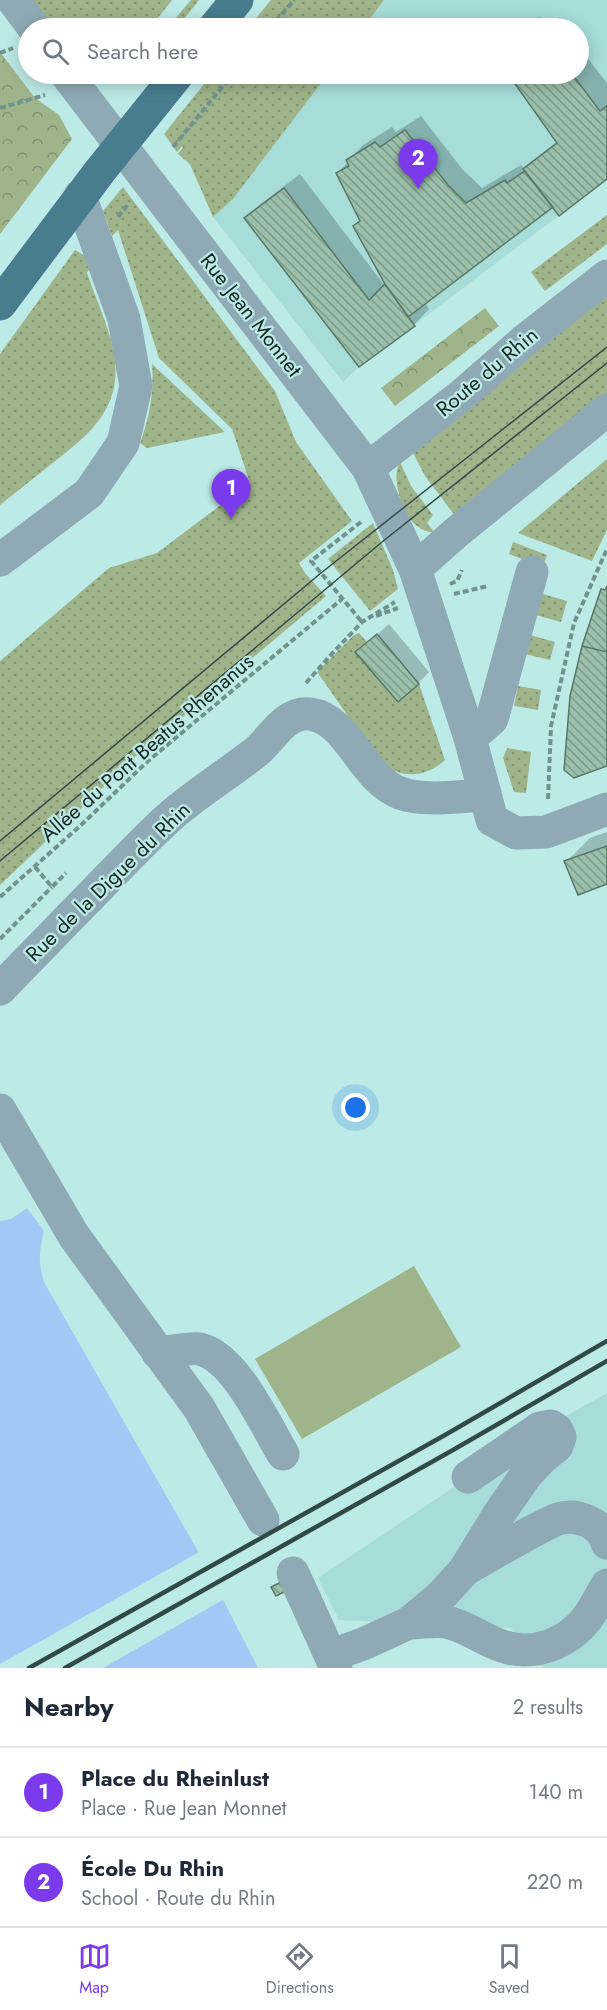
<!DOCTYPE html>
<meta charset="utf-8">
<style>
:root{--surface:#fff;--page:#f2f2f3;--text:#1f2937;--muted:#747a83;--line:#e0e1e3;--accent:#7c3aed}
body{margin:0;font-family:Jost,sans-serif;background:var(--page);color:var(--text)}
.you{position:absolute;left:356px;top:1108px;width:21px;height:21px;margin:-15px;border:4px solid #fff;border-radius:50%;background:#1a73e8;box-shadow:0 0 0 9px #1a73e833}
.badge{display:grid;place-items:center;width:39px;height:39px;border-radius:50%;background:var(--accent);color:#fff;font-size:20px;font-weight:700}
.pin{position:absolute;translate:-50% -50px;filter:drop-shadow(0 2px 3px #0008)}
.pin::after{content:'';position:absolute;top:32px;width:21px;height:18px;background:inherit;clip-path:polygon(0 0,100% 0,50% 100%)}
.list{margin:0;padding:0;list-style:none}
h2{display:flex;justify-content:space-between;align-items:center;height:78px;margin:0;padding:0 24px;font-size:26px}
h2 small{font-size:20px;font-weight:400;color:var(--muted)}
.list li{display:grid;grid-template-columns:39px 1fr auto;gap:18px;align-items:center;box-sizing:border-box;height:90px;padding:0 24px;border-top:2px solid var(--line)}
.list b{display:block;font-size:22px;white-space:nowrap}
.list p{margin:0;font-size:20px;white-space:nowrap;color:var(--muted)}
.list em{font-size:20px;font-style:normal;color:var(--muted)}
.icon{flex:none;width:33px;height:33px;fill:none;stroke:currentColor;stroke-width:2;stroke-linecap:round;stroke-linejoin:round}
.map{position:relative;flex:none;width:607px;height:1668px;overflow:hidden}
.search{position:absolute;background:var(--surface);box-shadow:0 3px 15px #0003;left:18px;right:18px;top:18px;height:66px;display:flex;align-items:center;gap:15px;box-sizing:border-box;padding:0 21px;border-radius:33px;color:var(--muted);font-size:22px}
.sheet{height:258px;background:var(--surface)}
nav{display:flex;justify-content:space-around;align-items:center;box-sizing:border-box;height:84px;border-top:2px solid var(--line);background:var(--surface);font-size:16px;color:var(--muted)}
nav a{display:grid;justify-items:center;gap:3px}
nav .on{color:var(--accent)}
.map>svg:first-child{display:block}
.built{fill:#a6ddd9}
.grass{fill:url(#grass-dots)}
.forest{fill:url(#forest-crowns)}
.pitch{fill:#a0b48b}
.water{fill:#a2c9f5}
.pier{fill:#bceae6}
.shadow{fill:#0003}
.building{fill:url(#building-back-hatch);stroke:#577865;stroke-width:1.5}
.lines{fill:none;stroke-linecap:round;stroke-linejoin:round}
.path{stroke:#719390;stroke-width:4;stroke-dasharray:6 3;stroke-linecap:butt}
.minor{stroke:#8faab4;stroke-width:33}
.major{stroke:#477d8f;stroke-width:33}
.tram{stroke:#324948;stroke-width:1.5}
.rail{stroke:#324948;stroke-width:4.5}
.labels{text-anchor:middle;stroke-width:4.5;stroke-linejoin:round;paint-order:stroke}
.street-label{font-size:21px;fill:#152726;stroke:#bceae6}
</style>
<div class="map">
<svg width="607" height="1668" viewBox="0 0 607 1668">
<defs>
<pattern id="grass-dots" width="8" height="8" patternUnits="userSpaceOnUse" patternTransform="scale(1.5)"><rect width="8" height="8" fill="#a0b48b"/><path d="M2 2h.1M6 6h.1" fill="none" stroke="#819271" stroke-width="1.8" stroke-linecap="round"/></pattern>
<pattern id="forest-crowns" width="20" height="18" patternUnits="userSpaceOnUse" patternTransform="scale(1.5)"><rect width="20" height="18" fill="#a0b48b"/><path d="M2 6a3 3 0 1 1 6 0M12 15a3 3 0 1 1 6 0" fill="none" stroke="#819271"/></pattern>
<pattern id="building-back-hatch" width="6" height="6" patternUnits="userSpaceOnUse" patternTransform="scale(1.5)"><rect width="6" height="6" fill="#9cbfab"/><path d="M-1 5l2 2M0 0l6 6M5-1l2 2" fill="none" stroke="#7e9b8b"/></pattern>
</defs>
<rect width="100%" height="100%" fill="#bceae6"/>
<!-- built -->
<path class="built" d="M 384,0 L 607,0 L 607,179 L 359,367 L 343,382 L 213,217 L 233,199 L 328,74 L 578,74 L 578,28 L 363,28 Z
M 607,1393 L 607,1668 L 544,1668 L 511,1628 L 339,1620 L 318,1578 L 532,1435 Z"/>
<!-- grass -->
<path class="grass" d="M 30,0 L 172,0 L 150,28 L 52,28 Z
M 191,0 L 199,0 L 177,28 L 167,28 Z
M 271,0 L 384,0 L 363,28 L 248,28 Z
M 212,74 L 328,74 L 233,199 L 213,217 L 190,164 L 178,154 L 183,147 L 182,146 L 177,152 L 164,134 Z
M 123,187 L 275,391 L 296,442 L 352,521 L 299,563 L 305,573 L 326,596 L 136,756 L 0,885 L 0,661 L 109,568 L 157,553 L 250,483 L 232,429 L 159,358 L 118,230 L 112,236 L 103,211 Z
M 607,215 L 607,244 L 545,291 L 531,272 Z
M 75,250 L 94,261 L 87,273 C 96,300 112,332 115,361 C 120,409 89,435 54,462 C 36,476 18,491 0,505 L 0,354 Z
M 607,285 L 607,399 L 459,521 L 425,476 L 412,451 Z
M 152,364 L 225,432 L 147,448 L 140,443 C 150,416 154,392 152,364 Z
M 607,459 L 607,530 L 592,561 L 518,533 Z
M 400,462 L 411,486 L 433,515 L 427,523 L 435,533 C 428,532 422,530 417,526 C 403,516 390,477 400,462 Z
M 373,523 L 393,570 L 398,589 L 370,611 L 328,559 Z
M 513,542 L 547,555 L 543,567 L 509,554 Z
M 543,594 L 567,601 L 561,622 L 536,615 Z
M 359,633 L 367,642 L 356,652 L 397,702 L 419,684 L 445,760 C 426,778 398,780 379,760 C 369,751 362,737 355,726 C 342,708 330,690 317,672 L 354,635 Z
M 530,635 L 555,642 L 550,660 L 525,654 Z
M 518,686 L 541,690 L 538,710 L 514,706 Z
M 507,748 L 531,752 L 526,793 L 514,792 L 503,758 Z"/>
<!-- forest -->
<path class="forest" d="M 0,52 L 35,98 L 59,115 L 72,139 L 0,234 Z
M 485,308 L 499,326 L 395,406 L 381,388 Z"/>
<!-- pitch -->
<path class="pitch" d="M 414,1266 L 461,1347 L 302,1439 L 255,1359 Z"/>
<!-- water -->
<path class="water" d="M 27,1208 L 44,1231 C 39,1250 38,1263 44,1282 L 199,1553 L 258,1668 L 0,1668 L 0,1221 L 11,1219 Z"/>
<!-- pier -->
<path class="pier" d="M 201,1551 L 226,1598 L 103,1668 L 0,1668 L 0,1664 Z"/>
<!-- shadow -->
<path class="shadow" d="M 538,17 L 549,19 L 557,27 L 561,23 L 565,28 L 521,28 L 529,21 Z
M 578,46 L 607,83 L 607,178 L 553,205 L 425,303 L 429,309 L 414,325 L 359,365 L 246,218 L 262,203 L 300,174 L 388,290 L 361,220 L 338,173 L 363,145 L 392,127 L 396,132 L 421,116 L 463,170 L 482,188 L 521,165 L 523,168 L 558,141 L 510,74 L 578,74 Z
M 389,624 L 429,672 L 418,683 L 358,652 Z
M 607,832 L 607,882 L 566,862 L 590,838 Z"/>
<!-- building -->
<path class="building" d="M 508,74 L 572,74 L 600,111 L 607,106 L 607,179 L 559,216 L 523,169 L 557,143 Z
M 405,130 L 448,185 L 466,203 L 505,180 L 507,183 L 525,171 L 553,207 L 408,317 L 385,284 L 353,226 L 360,221 L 336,173 L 349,166 L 346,160 L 375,142 L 380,147 Z
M 284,188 L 369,300 L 385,284 L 415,326 L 359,367 L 244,218 Z
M 607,586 L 607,652 L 582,646 L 601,589 L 605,590 Z
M 377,634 L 419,684 L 398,702 L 355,652 Z
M 582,646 L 607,652 L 607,766 L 574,778 L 564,770 L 570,696 Z
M 607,846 L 607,884 L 578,895 L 564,861 Z
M 287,1579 L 292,1588 L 276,1596 L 271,1587 Z"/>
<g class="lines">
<!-- path -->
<path class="path" d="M 270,28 L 294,0
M 0,53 L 13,48
M 0,108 L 45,95
M 173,147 L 233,74
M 118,217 L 128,204
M 361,522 L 311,561 L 362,622
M 450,584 L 457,581 L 462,570
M 454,594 L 488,586
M 376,616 L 398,608
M 306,683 L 328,658 L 362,622 L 395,602
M 548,799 L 551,726 L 574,623 L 607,549
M 35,867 L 52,887 L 66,873
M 0,897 L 79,827 L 148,761 L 342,599
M 0,939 L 52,887"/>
<!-- minor -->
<path class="minor" d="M 13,0 L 34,28
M 66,74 L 368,468 L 415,569 L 470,738 L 492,820 L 516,833 L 546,832 L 607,809
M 368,468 L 462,395 L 525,340 L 607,276
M 0,560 L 89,493 L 123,443 L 136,386 L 124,319 L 80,196
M 415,569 L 458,531 L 607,410
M 470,738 L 492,719 L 532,572
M 0,989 C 36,952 72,915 108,878 C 129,857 150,834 173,814 C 199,792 229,773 256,752 C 272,739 285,711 310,714 C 349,719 361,778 400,793 C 423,802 461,796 485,795
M 0,1110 L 74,1236 L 199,1408 L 263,1520
M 158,1353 C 169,1352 191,1347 200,1349 C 236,1358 265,1424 283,1454
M 468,1568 C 491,1555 514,1541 537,1529 C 544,1526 551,1521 558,1519 C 577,1513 602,1523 607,1543
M 293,1573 L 336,1668
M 409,1623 C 421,1623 435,1620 446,1622 C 467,1626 483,1640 502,1646 C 533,1657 568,1644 588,1617 C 595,1607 601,1596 607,1585
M 332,1655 L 363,1644 L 409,1623 L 440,1597 L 464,1571 L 499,1514 L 526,1475 L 541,1459 L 557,1446 L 560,1437 L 557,1430 L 551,1426 L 540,1428 L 468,1477"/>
<!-- major -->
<path class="major" d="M 214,28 L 237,0
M 0,304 L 100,171 L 178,74"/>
<!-- tram -->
<path class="tram" d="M 0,841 L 321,573 L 607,347
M 0,861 L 382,542 L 607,363"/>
<!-- rail -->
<path class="rail" d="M 29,1668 L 445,1435 L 607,1341
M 65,1668 L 453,1450 L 607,1361"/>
</g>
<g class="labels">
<!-- street labels -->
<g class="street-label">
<text transform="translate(251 315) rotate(52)" y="7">Rue Jean Monnet</text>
<text transform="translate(487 372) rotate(-40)" y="7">Route du Rhin</text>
<text transform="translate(147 748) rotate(-41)" y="7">Allée du Pont Beatus Rhenanus</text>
<text transform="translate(108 882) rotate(-44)" y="7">Rue de la Digue du Rhin</text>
</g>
</g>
</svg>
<div class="you"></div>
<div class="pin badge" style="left:231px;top:519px">1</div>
<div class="pin badge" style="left:418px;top:189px">2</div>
<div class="search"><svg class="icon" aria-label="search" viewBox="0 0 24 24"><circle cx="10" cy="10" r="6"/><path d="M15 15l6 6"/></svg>Search here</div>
</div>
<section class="sheet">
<h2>Nearby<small>2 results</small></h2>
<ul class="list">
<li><span class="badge">1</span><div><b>Place du Rheinlust</b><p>Place · Rue Jean Monnet</p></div><em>140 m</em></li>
<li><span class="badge">2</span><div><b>École Du Rhin</b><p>School · Route du Rhin</p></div><em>220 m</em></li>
</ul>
</section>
<nav>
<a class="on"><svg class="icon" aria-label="map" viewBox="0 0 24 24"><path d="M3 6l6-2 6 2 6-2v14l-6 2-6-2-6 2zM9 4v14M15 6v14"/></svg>Map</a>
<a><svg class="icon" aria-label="directions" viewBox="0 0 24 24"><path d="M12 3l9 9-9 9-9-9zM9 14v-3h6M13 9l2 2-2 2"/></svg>Directions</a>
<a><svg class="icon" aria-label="saved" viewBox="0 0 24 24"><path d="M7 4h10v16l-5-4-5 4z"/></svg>Saved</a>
</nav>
